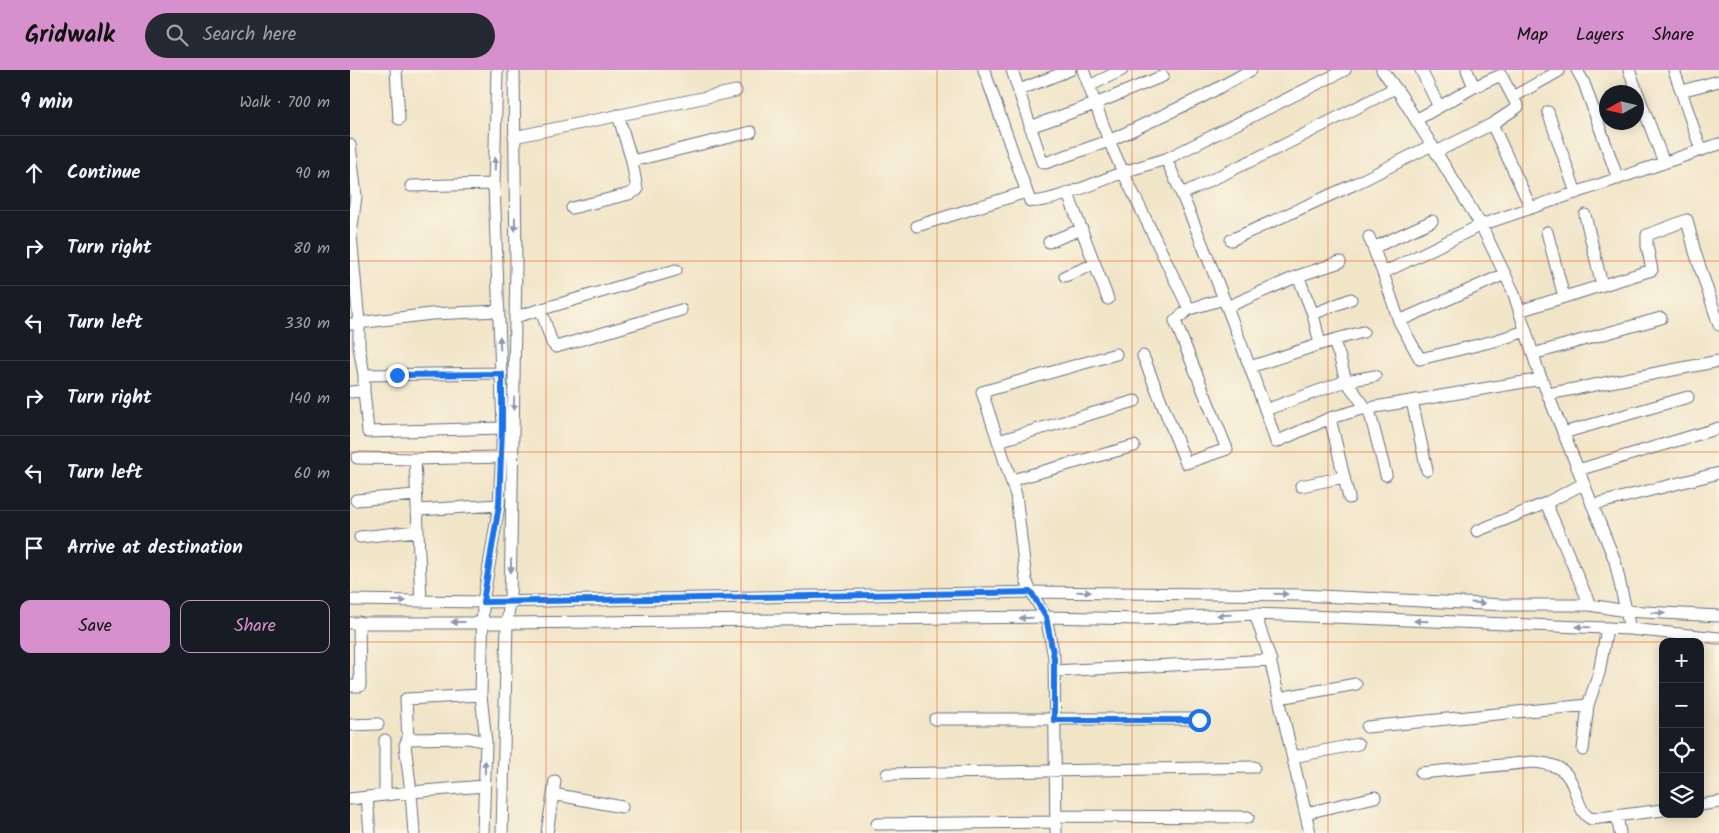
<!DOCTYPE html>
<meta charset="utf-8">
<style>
:root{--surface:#171b24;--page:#242831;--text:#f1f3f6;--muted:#9ea1a6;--line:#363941;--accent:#d690ce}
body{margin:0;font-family:Kalam,sans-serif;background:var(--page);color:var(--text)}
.controls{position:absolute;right:15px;bottom:15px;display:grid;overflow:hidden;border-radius:10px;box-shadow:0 2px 12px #0003}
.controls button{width:45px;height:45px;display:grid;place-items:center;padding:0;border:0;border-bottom:1px solid var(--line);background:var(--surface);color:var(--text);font:25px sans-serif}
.compass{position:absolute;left:1249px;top:15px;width:45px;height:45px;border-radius:50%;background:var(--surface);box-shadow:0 2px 12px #0003;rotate:262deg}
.stop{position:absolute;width:15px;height:15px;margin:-11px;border:4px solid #1a73e8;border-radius:50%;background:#fff}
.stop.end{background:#1a73e8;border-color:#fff;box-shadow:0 1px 5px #0008}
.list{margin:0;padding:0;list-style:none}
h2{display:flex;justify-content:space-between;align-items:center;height:65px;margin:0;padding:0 20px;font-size:21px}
h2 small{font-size:16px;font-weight:400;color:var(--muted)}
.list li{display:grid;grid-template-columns:32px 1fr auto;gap:15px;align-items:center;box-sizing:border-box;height:75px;padding:0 20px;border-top:1px solid var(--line)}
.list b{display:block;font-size:19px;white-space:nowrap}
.list em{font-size:16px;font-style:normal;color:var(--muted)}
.actions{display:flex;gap:10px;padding:15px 20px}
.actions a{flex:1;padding:11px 0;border:1px solid var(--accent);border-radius:10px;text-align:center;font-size:18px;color:var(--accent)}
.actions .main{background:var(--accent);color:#111}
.icon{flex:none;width:28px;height:28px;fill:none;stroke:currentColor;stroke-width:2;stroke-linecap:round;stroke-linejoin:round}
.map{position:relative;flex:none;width:1369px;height:763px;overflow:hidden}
header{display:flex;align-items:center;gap:30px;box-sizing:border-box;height:70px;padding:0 25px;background:var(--accent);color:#111}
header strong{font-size:24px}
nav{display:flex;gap:28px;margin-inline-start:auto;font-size:18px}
.search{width:350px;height:45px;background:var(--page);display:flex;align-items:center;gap:12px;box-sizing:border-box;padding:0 18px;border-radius:28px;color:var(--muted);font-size:19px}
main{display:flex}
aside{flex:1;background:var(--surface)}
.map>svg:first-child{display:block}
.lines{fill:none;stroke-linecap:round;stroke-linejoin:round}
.minor-casing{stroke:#666f83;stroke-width:13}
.minor{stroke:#fff;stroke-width:11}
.oneway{fill:#8d97ae}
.route{stroke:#1a73e8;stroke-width:6}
.grid{fill:none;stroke:#de5710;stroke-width:1;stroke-opacity:0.55}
</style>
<header>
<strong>Gridwalk</strong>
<div class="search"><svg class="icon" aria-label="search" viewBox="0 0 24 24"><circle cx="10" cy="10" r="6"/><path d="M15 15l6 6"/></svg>Search here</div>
<nav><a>Map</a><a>Layers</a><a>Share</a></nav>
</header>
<main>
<aside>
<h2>9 min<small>Walk · 700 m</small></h2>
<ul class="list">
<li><svg class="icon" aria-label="ahead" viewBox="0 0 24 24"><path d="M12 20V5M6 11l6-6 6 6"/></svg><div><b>Continue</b></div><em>90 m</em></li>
<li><svg class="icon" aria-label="right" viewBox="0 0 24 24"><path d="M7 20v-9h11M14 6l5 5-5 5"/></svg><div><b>Turn right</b></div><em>80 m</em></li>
<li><svg class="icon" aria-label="left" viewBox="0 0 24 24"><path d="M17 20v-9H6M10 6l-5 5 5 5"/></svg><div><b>Turn left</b></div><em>330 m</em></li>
<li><svg class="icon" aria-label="right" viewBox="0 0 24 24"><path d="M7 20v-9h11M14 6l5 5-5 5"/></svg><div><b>Turn right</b></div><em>140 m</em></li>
<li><svg class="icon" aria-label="left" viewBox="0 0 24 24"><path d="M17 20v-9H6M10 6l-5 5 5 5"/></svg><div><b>Turn left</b></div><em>60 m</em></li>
<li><svg class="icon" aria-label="arrive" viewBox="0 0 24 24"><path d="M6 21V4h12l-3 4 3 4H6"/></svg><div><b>Arrive at destination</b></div></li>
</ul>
<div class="actions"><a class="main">Save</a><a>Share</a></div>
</aside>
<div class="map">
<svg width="1369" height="763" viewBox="0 0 1369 763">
<rect width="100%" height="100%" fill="#fcf5e5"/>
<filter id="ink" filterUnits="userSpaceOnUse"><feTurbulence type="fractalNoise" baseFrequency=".02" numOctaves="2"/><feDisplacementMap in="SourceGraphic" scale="10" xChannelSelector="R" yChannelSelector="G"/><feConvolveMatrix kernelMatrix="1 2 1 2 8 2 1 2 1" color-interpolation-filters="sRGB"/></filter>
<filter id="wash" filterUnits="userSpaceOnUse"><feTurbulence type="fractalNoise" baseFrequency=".0096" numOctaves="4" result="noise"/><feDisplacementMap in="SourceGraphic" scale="20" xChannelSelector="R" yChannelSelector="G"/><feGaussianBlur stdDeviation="1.12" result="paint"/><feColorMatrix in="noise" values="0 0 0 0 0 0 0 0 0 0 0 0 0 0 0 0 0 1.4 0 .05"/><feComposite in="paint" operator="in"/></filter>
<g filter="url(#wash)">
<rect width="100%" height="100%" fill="#f1e5c8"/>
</g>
<g filter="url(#ink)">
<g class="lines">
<!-- minor casing -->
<g class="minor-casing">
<path id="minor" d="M 46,0 L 49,49
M 634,0 L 680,131 C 695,135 756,109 773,102 L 839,239
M 662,0 L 692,92 L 695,93 L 759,71 L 852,27 L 901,0
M 733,0 L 759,71 L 773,102 L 816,89 L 995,0
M 1032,0 L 1050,24 L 1131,155 L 1163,221 L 1188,300 L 1265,491 L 1280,559
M 1071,0 L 1089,37 L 1124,17 L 1151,5 L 1168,37 L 1142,54 L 1181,138
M 1117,0 L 1124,17
M 1227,0 L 1234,13 L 1268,109
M 1279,0 L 1314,93
M 1324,0 L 1351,80
M 739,16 L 772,0
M 669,20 L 720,0
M 1331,21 L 1369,11
M 1163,27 L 1209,1
M 1198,42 L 1226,123
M 1066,50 L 1089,37
M 680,57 L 745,34 L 813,6
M 164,67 L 386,21
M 0,75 L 6,126 L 1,165 L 9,253 L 9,277 L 14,305 L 14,321 L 18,362 L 153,358
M 1086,82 L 1142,54
M 816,89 C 834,127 849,166 865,206 C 886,261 908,315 926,372 L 980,348 L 1016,338 L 1019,340 L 1025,337 L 1192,309
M 282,91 L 401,62
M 61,116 L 144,114
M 718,124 L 758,229
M 832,124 L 936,74 L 1045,18
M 222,138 L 279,124 L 287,120 L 282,91 L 268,45
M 1235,145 L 1252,215
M 567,156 L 676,122
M 1197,162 L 1214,227
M 1019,167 L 1033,203 L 1049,251 L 1155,204
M 881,170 L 1007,113 L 1082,75
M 699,172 L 732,159
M 1023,178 L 1082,151
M 1033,203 L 1131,155 L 1369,74
M 715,206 L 745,194
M 948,206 L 990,192
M 877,237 L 948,206 L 963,244 L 970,274
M 191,240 L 202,273 L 206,277 L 331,240
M 1169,241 L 1302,200 L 1297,176 L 1297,165 L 1337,150 L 1345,182 L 1369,255
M 963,244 L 1001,229
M 165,247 L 326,200
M 1049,251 L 1070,289 L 1144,271 L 1176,261
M 0,254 L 81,244 L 149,241
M 983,270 L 1013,262
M 1183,284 L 1311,248
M 793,286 L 836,393 L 877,379 L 825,251 L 839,239 L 874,229
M 900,297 L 983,270 L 989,285 L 996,311 L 1016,338
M 14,305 L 152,303
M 0,322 L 14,321
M 1198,324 L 1369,291
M 1062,331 L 1077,400
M 915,340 L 996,311 L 1025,306
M 1019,340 L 1036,405
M 980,348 L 999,428
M 1213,363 L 1338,327
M 648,371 L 785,331
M 7,388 L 65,389 L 151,387
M 65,389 L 71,532
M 1228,400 L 1369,358
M 662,410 L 784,376
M 951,416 L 994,407
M 6,430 L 66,425
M 1196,433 L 1240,535
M 1242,435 L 1369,403
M 68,440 L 149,435
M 1127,461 L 1196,433 L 1233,414
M 10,467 L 67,461
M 0,530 L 133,532 L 681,522 L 950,525 L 1154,535 L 1240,535 L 1276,541 L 1369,546
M 905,544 L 919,585 L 960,763
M 0,553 L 157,553 L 696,547 L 791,549 L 905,544 L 1280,559 L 1369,568
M 704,601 L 921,590
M 0,616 L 10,616 L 9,552
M 929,628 L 1006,614
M 585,649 L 849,649
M 0,655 L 28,654
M 1017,657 L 1238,635 L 1249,603 L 1257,558
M 58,669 L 118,668 L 136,672
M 1233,680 L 1238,635
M 943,687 L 1008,674
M 1071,703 L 1183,692 C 1216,695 1219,703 1229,733 C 1232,740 1234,745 1241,749 L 1313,740
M 537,704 L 904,697
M 203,724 L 272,737
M 35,725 L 35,670
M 17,727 L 20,763
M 0,729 L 61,722 L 134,716
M 1350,735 L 1369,732
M 956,743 L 1025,727
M 706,746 L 898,747
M 1267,746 L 1270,763
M 527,754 L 706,752
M 64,763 L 61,722 L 55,675 L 58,669 L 56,629 L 131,625
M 133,763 L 136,672 L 131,625 L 133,532 L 149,435 L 153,358 L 144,114 L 147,0
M 152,763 L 157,553 L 160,531 L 166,197 L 164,0
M 197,763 L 205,711
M 706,763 L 704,587 L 696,547 L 681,522 L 676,510 L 666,425 L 632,322 L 766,284"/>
</g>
<!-- minor -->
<use href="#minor" class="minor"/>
</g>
<!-- one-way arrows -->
<defs><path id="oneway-solid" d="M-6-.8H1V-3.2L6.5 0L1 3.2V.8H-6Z" transform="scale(1.25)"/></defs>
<g class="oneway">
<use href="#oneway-solid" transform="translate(145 94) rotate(-88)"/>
<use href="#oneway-solid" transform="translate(165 154) rotate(89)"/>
<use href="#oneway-solid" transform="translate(150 273) rotate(-92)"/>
<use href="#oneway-solid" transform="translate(164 334) rotate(91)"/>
<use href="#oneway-solid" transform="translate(161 496) rotate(91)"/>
<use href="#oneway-solid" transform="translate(734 522) rotate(1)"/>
<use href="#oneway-solid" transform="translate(931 524) rotate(1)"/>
<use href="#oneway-solid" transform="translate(49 531) rotate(2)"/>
<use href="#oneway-solid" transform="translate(1128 533) rotate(3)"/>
<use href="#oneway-solid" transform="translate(1308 543) rotate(3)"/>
<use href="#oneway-solid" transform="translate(874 545) rotate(178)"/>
<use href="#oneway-solid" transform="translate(676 548) rotate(179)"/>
<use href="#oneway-solid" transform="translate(1071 551) rotate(-178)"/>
<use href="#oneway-solid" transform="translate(108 552) rotate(180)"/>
<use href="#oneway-solid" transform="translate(1233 557) rotate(-178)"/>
<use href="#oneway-solid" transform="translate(135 697) rotate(-88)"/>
</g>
</g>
<g class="lines" filter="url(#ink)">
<!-- route -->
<path class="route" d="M 47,305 L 152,304 L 152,358 L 149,435 L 133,532 L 681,522 L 696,547 L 704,588 L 704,650 L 849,650"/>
</g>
<!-- grid -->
<path class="grid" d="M 196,0 L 196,763M 391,0 L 391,763M 587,0 L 587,763M 782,0 L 782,763M 978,0 L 978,763M 1173,0 L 1173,763M 0,191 L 1369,191M 0,382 L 1369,382M 0,572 L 1313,572M 1350,572 L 1369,572"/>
</svg>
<div class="controls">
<button>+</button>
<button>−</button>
<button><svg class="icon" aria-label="locate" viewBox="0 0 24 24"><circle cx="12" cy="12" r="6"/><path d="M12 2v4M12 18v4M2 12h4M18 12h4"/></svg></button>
<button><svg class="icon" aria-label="layers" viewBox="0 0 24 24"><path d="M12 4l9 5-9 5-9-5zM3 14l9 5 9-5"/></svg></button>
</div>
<svg class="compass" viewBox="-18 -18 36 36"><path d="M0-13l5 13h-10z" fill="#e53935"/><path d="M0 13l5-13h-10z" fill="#9ea1a6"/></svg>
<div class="stop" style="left:849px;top:650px"></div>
<div class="stop end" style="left:47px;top:305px"></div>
</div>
</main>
